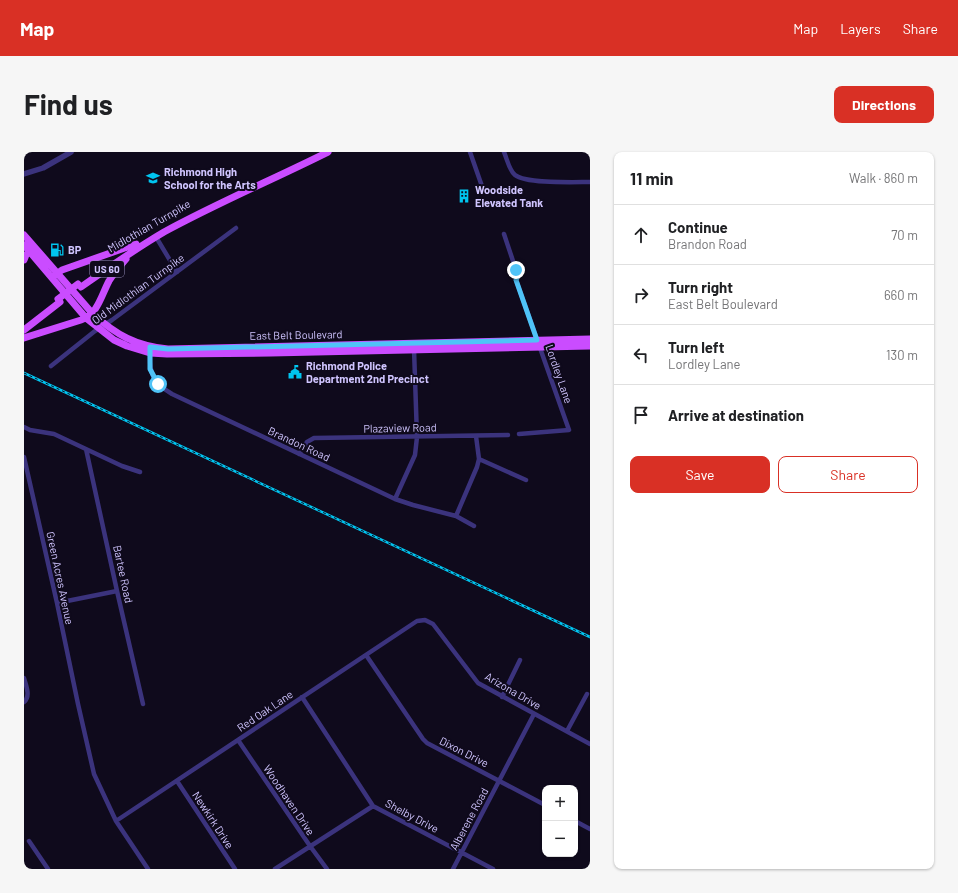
<!DOCTYPE html>
<meta charset="utf-8">
<style>
:root{--surface:#fff;--page:#f6f6f6;--text:#202124;--muted:#757577;--line:#e0e0e0;--accent:#d93025}
body{margin:0;font-family:Barlow,sans-serif;background:var(--page);color:var(--text)}
.controls{position:absolute;right:12px;bottom:12px;display:grid;overflow:hidden;border-radius:8px;box-shadow:0 1px 3px #0004}
.controls button{width:36px;height:36px;display:grid;place-items:center;padding:0;border:0;border-bottom:1px solid var(--line);background:var(--surface);color:var(--text);font:20px sans-serif}
.stop{position:absolute;width:12px;height:12px;margin:-9px;border:3px solid #4fc3f7;border-radius:50%;background:#fff}
.stop.end{background:#4fc3f7;border-color:#fff;box-shadow:0 1px 4px #0008}
.list{margin:0;padding:0;list-style:none}
h2{display:flex;justify-content:space-between;align-items:center;height:52px;margin:0;padding:0 16px;font-size:17px}
h2 small{font-size:13px;font-weight:400;color:var(--muted)}
.list li{display:grid;grid-template-columns:26px 1fr auto;gap:12px;align-items:center;box-sizing:border-box;height:60px;padding:0 16px;border-top:1px solid var(--line)}
.list b{display:block;font-size:15px;white-space:nowrap}
.list p{margin:0;font-size:13px;white-space:nowrap;color:var(--muted)}
.list em{font-size:13px;font-style:normal;color:var(--muted)}
.actions{display:flex;gap:8px;padding:12px 16px}
.actions a{flex:1;padding:9px 0;border:1px solid var(--accent);border-radius:8px;text-align:center;font-size:14px;color:var(--accent)}
.actions .main{background:var(--accent);color:#fff}
.icon{flex:none;width:22px;height:22px;fill:none;stroke:currentColor;stroke-width:2;stroke-linecap:round;stroke-linejoin:round}
.map{position:relative;flex:none;width:566px;height:717px;overflow:hidden;border-radius:8px}
header{display:flex;align-items:center;gap:24px;box-sizing:border-box;height:56px;padding:0 20px;background:var(--accent);color:#fff}
header strong{font-size:19px}
nav{display:flex;gap:22px;margin-inline-start:auto;font-size:14px}
.intro{display:flex;align-items:center;justify-content:space-between;box-sizing:border-box;height:96px;padding:0 24px}
h1{margin:0;font-size:28px}
.button{padding:10px 18px;border-radius:8px;background:var(--accent);color:#fff;font-size:14px;font-weight:700}
main{display:flex;gap:24px;padding:0 24px}
aside{flex:1;background:var(--surface);border-radius:8px;box-shadow:0 1px 3px #0004}
.map>svg:first-child{display:block}
.lines{fill:none;stroke-linecap:round;stroke-linejoin:round}
.minor{stroke:#3b337d;stroke-width:4.5}
.tertiary{stroke:#3b337d;stroke-width:5.5}
.primary{stroke:#ca4cff;stroke-width:7}
.rail-casing{stroke:#00c5f0;stroke-width:2.5}
.rail{stroke:#0f0a1c;stroke-width:1;stroke-dasharray:3;stroke-linecap:butt}
.primary-bridge{stroke:#ca4cff;stroke-width:7}
.route{stroke:#4fc3f7;stroke-width:5}
.labels{text-anchor:middle;stroke-width:4;stroke-linejoin:round;paint-order:stroke}
.shield{fill:#0f0a1c;stroke:#968dbb;stroke-width:1}
.shield-label{font-size:10px;font-weight:bold;fill:#d0c5ff}
.poi-label{font-size:11px;font-weight:bold;fill:#d0c5ff;stroke:#0f0a1c;text-anchor:start}
.street-label{font-size:11px;fill:#d0c5ff;stroke:#0f0a1c}
</style>
<header>
<strong>Map</strong>
<nav><a>Map</a><a>Layers</a><a>Share</a></nav>
</header>
<div class="intro"><h1>Find us</h1><a class="button">Directions</a></div>
<main>
<div class="map">
<svg width="566" height="717" viewBox="0 0 566 717">
<rect width="100%" height="100%" fill="#0f0a1c"/>
<g class="lines">
<!-- minor -->
<path class="minor" d="M 446,0 L 460,40
M 480,0 C 483,7 485,18 491,23 C 502,32 550,30 566,30
M 480,82 L 494,124 L 492,128 L 545,278 L 495,282
M 132,85 L 153,120
M 126,198 C 125,222 128,230 148,242 L 371,347 L 389,353 L 432,364 L 450,374
M 27,214 L 71,179 L 88,168 L 212,76
M 0,275 L 6,278 L 30,282 L 98,314 L 116,320
M 62,297 L 93,439 L 119,552
M 275,302 L 283,290 L 290,286 L 484,283
M 0,305 L 33,451 L 54,552 L 70,622 L 92,669 L 124,717
M 455,307 L 502,328
M 371,347 L 391,303 L 393,285 L 390,197
M 432,364 L 453,315 L 455,307 L 452,284
M 33,451 L 93,439
M 342,503 L 399,587 L 403,591 L 521,653
M 0,526 C 2,534 7,544 0,550
M 278,545 L 349,654 L 469,717
M 478,545 L 496,508
M 543,579 L 563,542
M 214,588 L 286,694 L 303,717
M 153,629 L 211,717
M 92,669 L 393,469 L 401,468 L 409,472 L 454,531 L 566,592
M 551,669 L 566,677
M 5,689 L 24,717
M 251,717 L 349,654
M 429,717 L 510,562"/>
<!-- tertiary -->
<path class="tertiary" d="M 0,22 L 19,16 L 47,0"/>
<!-- primary -->
<path class="primary" d="M 0,83 L 68,161 C 92,183 112,194 144,197 L 566,187
M 0,93 L 62,166 L 90,188 L 103,194 L 126,201 L 143,202 L 247,201 L 566,194
M 0,108 L 2,103 L 9,96
M 31,123 L 38,118 L 112,92
M 57,135 C 84,116 111,97 140,80 C 193,51 250,27 304,0
M 0,178 L 36,150
M 0,186 L 57,168 C 74,162 77,144 85,129 C 90,121 96,114 102,107"/>
<!-- rail casing -->
<g class="rail-casing">
<path id="rail" d="M 0,221 L 566,485"/>
</g>
<!-- rail -->
<use href="#rail" class="rail"/>
<!-- primary-bridge -->
<path class="primary-bridge" d="M 34,147 L 54,132"/>
</g>
<g class="lines">
<!-- route -->
<path class="route" d="M 134,232 L 126,217 L 126,195 L 144,197 L 513,188 L 492,128 L 494,124 L 492,118"/>
</g>
<!-- icons -->
<defs>
<g id="school-bare" transform="scale(1.08)"><path d="M0-5L7-2L0 1L-7-2ZM-4 1L0 2.5L4 1V4Q0 6-4 4Z" fill="#00c5f0" stroke="#0f0a1c" stroke-width="2.5" paint-order="stroke"/></g>
<g id="building-bare" transform="scale(1.08)"><path d="M-4-6H4V6H1V3H-1V6H-4ZM-2.5-4.3h1.7v1.8h-1.7ZM.8-4.3h1.7v1.8H.8ZM-2.5-1h1.7V.8h-1.7ZM.8-1h1.7V.8H.8Z" fill="#00c5f0" stroke="#0f0a1c" stroke-width="2.5" paint-order="stroke"/></g>
<g id="fuel-bare" transform="scale(1.08)"><path d="M-5.5-6h7V0h2V4h1.3V-2.5L3-4.5l.8-.8L6-3V5H2.5V1h-1V6h-7ZM-4.2-4.7v3.2H.2V-4.7Z" fill="#00c5f0" stroke="#0f0a1c" stroke-width="2.5" paint-order="stroke"/></g>
<g id="civic-bare" transform="scale(1.08)"><path d="M-.6-6.5H3V-4.5H.6V-3L4-1V1h2V6H-6V1h2V-1L-.6-3ZM-1.2 2.5V6h2.4V2.5Z" fill="#00c5f0" stroke="#0f0a1c" stroke-width="2.5" paint-order="stroke"/></g>
</defs>
<g fill-rule="evenodd">
<use href="#school-bare" x="129" y="26"/>
<use href="#building-bare" x="440" y="44"/>
<use href="#fuel-bare" x="33" y="98"/>
<use href="#civic-bare" x="271" y="220"/>
</g>
<g class="labels">
<!-- shield labels -->
<rect class="shield" x="66" y="109" width="34" height="16" rx="3"/>
<g class="shield-label">
<text x="83" y="121">US 60</text>
</g>
<!-- poi labels -->
<g class="poi-label">
<text x="140" y="24">Richmond High<tspan x="140" dy="13">School for the Arts</tspan></text>
<text x="451" y="42">Woodside<tspan x="451" dy="13">Elevated Tank</tspan></text>
<text x="44" y="102">BP</text>
<text x="282" y="218">Richmond Police<tspan x="282" dy="13">Department 2nd Precinct</tspan></text>
</g>
<!-- street labels -->
<g class="street-label">
<text transform="translate(125 74) rotate(-30)" y="4">Midlothian Turnpike</text>
<text transform="translate(114 137) rotate(-36)" y="4">Old Midlothian Turnpike</text>
<text transform="translate(272 183) rotate(-1)" y="4">East Belt Boulevard</text>
<text transform="translate(535 222) rotate(71)" y="4">Lordley Lane</text>
<text transform="translate(376 276) rotate(-1)" y="4">Plazaview Road</text>
<text transform="translate(275 292) rotate(25)" y="4">Brandon Road</text>
<text transform="translate(99 422) rotate(78)" y="4">Bartee Road</text>
<text transform="translate(36 426) rotate(78)" y="4">Green Acres Avenue</text>
<text transform="translate(489 539) rotate(30)" y="4">Arizona Drive</text>
<text transform="translate(241 559) rotate(-34)" y="4">Red Oak Lane</text>
<text transform="translate(440 600) rotate(27)" y="4">Dixon Drive</text>
<text transform="translate(265 648) rotate(56)" y="4">Woodhaven Drive</text>
<text transform="translate(388 664) rotate(28)" y="4">Shelby Drive</text>
<text transform="translate(445 667) rotate(-62)" y="4">Alberene Road</text>
<text transform="translate(189 668) rotate(57)" y="4">Newkirk Drive</text>
</g>
</g>
</svg>
<div class="controls">
<button>+</button>
<button>−</button>
</div>
<div class="stop" style="left:134px;top:232px"></div>
<div class="stop end" style="left:492px;top:118px"></div>
</div>
<aside>
<h2>11 min<small>Walk · 860 m</small></h2>
<ul class="list">
<li><svg class="icon" aria-label="ahead" viewBox="0 0 24 24"><path d="M12 20V5M6 11l6-6 6 6"/></svg><div><b>Continue</b><p>Brandon Road</p></div><em>70 m</em></li>
<li><svg class="icon" aria-label="right" viewBox="0 0 24 24"><path d="M7 20v-9h11M14 6l5 5-5 5"/></svg><div><b>Turn right</b><p>East Belt Boulevard</p></div><em>660 m</em></li>
<li><svg class="icon" aria-label="left" viewBox="0 0 24 24"><path d="M17 20v-9H6M10 6l-5 5 5 5"/></svg><div><b>Turn left</b><p>Lordley Lane</p></div><em>130 m</em></li>
<li><svg class="icon" aria-label="arrive" viewBox="0 0 24 24"><path d="M6 21V4h12l-3 4 3 4H6"/></svg><div><b>Arrive at destination</b></div></li>
</ul>
<div class="actions"><a class="main">Save</a><a>Share</a></div>
</aside>
</main>
